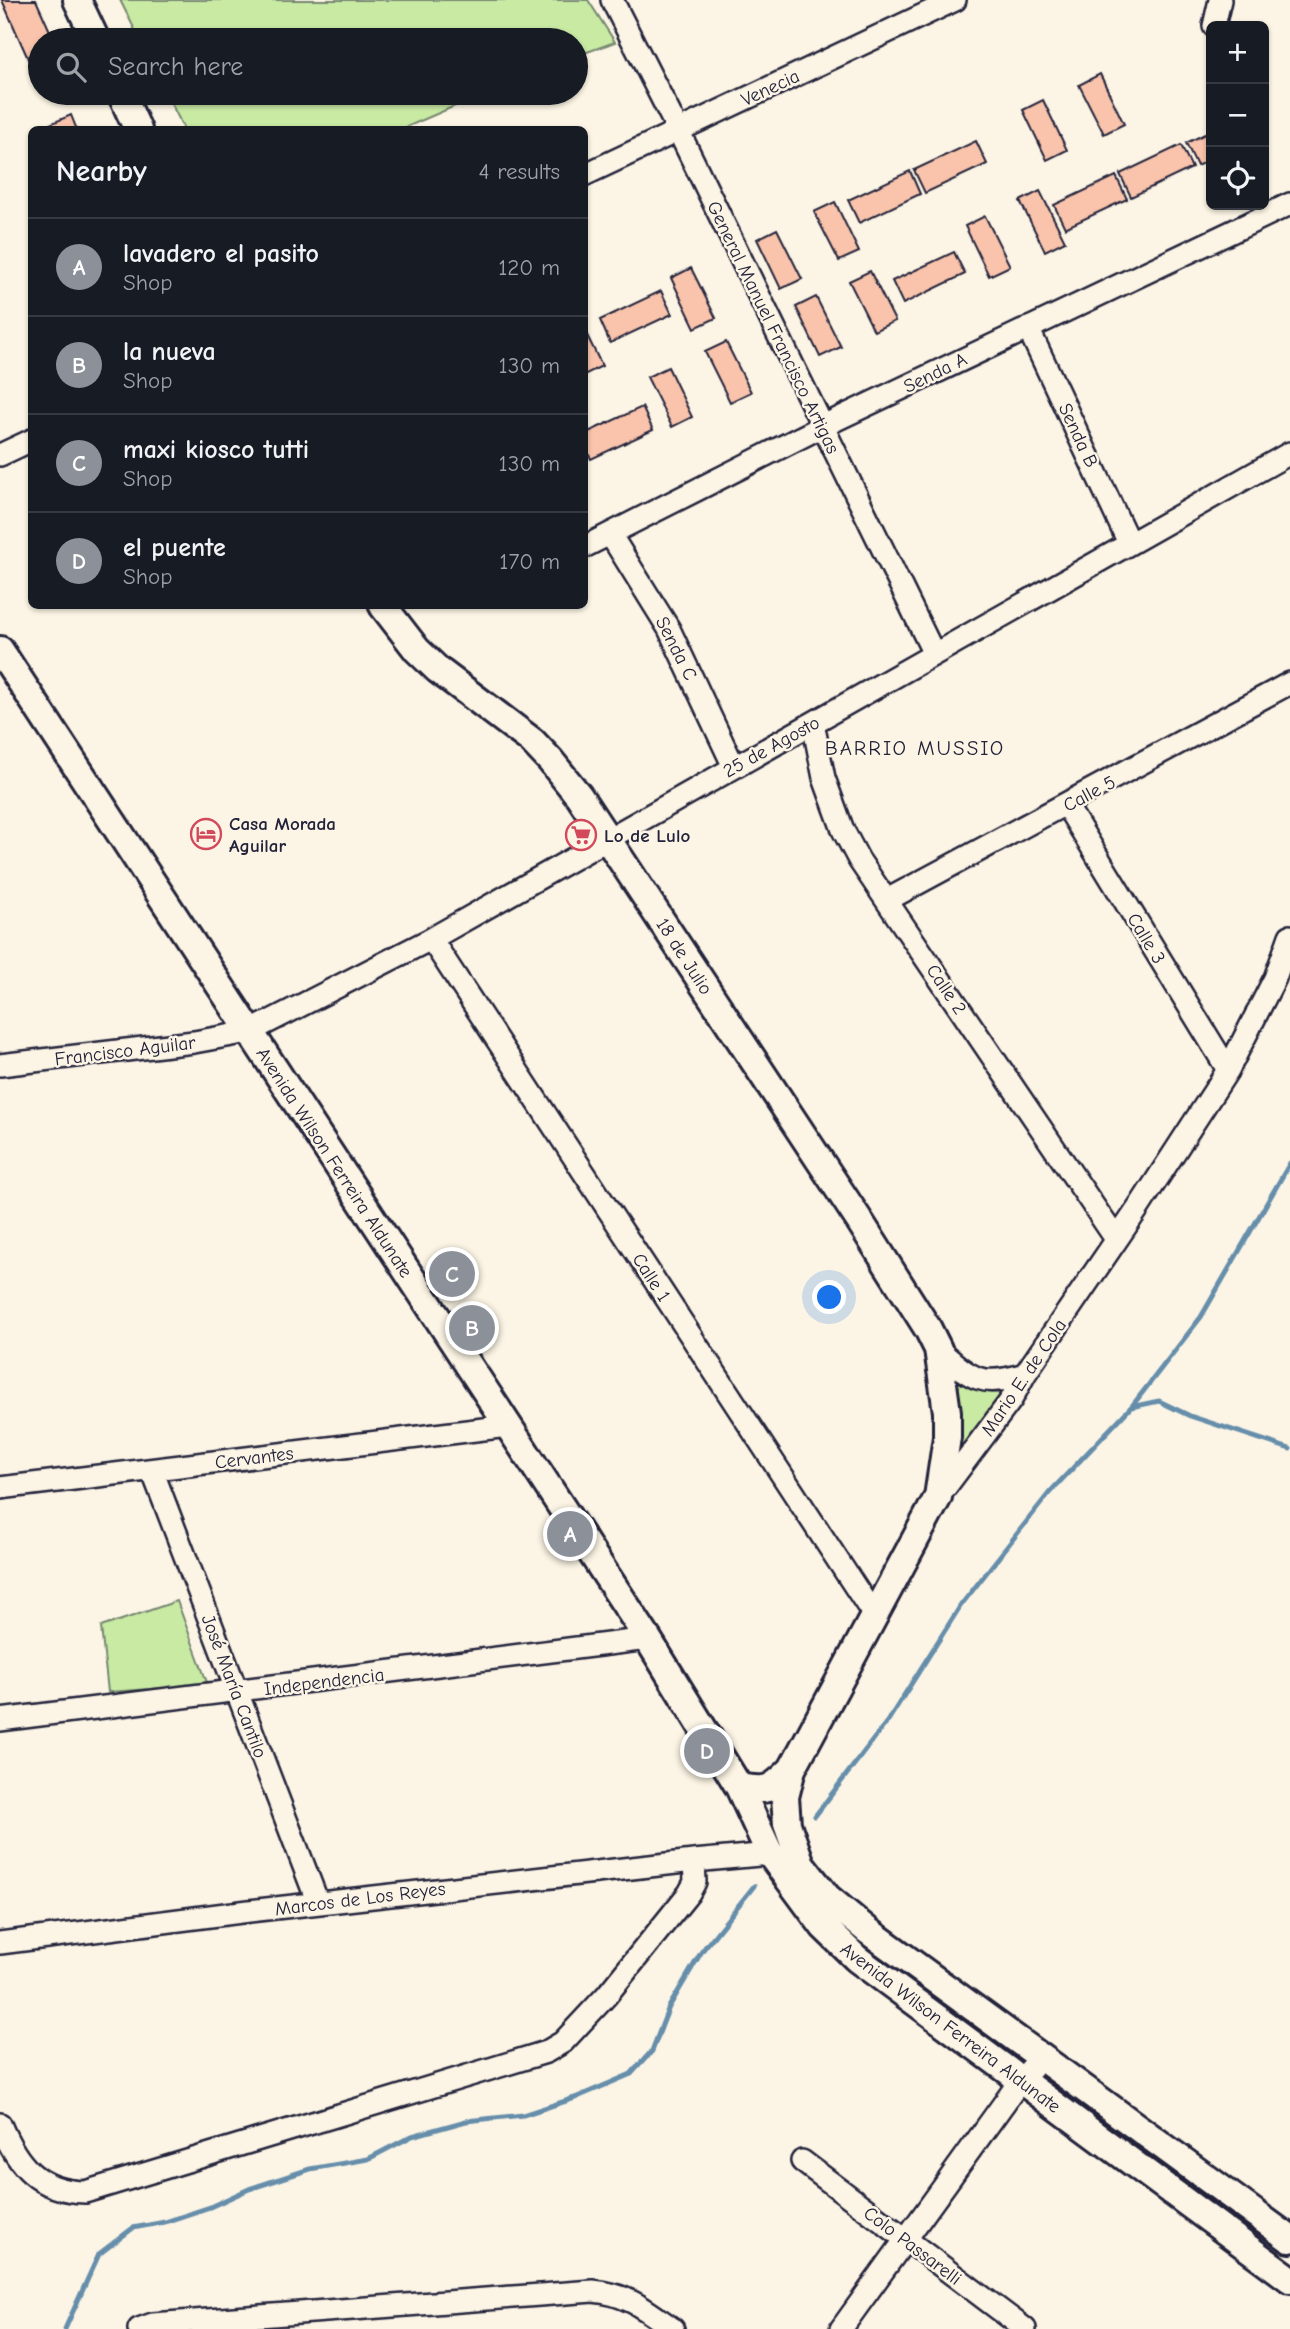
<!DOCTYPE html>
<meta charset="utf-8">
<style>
:root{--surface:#171b24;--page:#20242c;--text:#f1f3f6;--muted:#9ea1a6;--line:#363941;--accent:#8c9099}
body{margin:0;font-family:"Comic Neue",sans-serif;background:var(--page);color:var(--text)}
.controls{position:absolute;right:21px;top:21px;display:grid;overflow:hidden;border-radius:10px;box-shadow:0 2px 5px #0004}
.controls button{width:63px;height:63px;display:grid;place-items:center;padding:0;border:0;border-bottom:2px solid var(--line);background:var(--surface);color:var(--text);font:35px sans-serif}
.you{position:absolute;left:830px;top:1298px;width:24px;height:24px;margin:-18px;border:5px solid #fff;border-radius:50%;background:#1a73e8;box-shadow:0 0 0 10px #1a73e833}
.badge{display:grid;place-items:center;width:46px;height:46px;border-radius:50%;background:var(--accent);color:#fff;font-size:23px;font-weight:700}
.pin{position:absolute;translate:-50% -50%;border:4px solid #fff;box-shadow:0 2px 7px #0006}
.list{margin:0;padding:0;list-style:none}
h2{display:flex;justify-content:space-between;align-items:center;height:91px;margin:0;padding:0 28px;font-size:30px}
h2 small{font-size:23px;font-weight:400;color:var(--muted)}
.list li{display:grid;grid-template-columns:46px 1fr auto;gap:21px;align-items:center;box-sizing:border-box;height:98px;padding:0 28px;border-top:2px solid var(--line)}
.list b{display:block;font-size:26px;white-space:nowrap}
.list p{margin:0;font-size:23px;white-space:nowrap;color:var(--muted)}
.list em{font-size:23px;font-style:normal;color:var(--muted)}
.icon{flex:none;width:38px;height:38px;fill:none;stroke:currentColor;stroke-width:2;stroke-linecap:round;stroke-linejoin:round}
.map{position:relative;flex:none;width:1290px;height:2329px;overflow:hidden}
.search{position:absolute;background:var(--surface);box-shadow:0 2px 5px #0004;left:28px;top:28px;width:560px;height:77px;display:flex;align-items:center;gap:18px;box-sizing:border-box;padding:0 24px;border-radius:38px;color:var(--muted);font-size:26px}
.panel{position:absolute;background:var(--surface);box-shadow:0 2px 5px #0004;left:28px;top:126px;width:560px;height:483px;border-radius:10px}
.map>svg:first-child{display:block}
.green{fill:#c8eaa3;stroke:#75866f;stroke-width:2}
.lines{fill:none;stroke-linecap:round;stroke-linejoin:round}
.stream{stroke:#668eab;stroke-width:5}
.building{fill:#f9c4ab;stroke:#22223b;stroke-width:2}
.minor-casing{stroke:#22223b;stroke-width:26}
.tertiary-casing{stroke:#22223b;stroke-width:32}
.minor{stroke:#fcf5e5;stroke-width:21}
.tertiary{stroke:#fcf5e5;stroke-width:26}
.labels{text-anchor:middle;stroke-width:5;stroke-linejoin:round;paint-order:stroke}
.street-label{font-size:19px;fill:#22223b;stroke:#fcf5e5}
.poi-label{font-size:19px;font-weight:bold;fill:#22223b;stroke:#fcf5e5;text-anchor:start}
.neighbourhood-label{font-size:21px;letter-spacing:2px;fill:#22223b;stroke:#fcf5e5}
</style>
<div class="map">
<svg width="1290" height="2329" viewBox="0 0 1290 2329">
<rect width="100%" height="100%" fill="#fcf5e5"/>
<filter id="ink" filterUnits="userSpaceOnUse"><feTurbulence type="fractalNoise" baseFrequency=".0143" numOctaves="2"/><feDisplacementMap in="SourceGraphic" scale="14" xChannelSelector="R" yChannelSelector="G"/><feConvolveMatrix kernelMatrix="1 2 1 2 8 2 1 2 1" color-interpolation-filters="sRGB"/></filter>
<g filter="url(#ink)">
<!-- green -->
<path class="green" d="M 120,0 L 588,0 L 615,42 L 576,56 L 576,40 L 140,40 Z
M 166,93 L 485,93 L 402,129 L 184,129 Z
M 950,1371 C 969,1389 980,1394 1006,1393 L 962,1453 L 953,1457 Z
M 177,1601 L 208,1685 L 108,1692 L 101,1627 Z"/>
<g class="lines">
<!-- stream -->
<path class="stream" d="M 1132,1406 L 1201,1317 L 1290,1163
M 815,1816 L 889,1719 L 961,1605 L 1050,1492 L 1131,1407 L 1159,1401 L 1190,1416 L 1290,1449
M 65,2329 L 99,2254 L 133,2228 L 165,2222 L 210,2207 L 249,2189 L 310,2169 L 368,2159 L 412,2136 L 466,2121 L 523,2115 L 575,2098 L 631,2074 L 652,2051 L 669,2007 L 702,1951 L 754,1886"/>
</g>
<!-- building -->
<path class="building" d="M 2,0 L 36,0 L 54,40 L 40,40 L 40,77 L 37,79 Z
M 1100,74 L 1124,124 L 1104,134 L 1079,85 Z
M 1043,100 L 1067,150 L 1047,160 L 1023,110 Z
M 71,115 L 77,130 L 52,130 L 50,124 Z
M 1211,131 L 1211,159 L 1197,166 L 1186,143 Z
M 976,141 L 987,164 L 925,193 L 914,170 Z
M 1181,145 L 1192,168 L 1131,197 L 1120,174 Z
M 910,171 L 920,194 L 859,223 L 848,200 Z
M 1116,176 L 1127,199 L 1065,228 L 1054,205 Z
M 1040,191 L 1065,241 L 1045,251 L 1020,201 Z
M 835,202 L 859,252 L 839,261 L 814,212 Z
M 985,216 L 1010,266 L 989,276 L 965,226 Z
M 777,229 L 802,279 L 781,289 L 757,239 Z
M 954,252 L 965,274 L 903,304 L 892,281 Z
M 691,268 L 716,318 L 695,328 L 671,278 Z
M 870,271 L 895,321 L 874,331 L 849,281 Z
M 661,291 L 672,314 L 610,343 L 600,320 Z
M 816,297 L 841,347 L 820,357 L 796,307 Z
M 584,329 L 602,366 L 584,375 Z
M 726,342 L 751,392 L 730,402 L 705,352 Z
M 668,367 L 692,417 L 672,427 L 647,377 Z
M 642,407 L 653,430 L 591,459 L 584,446 L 584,434 Z"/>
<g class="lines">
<!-- minor casing -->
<g class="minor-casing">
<path id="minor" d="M 612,0 L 678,130 L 934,654
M 1214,26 L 1220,0
M 584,175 L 955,0
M 1028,328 L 1129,543
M 0,455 L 32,440
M 610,534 L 669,629 L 734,767
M 584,547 L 823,426 L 1290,204
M 813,723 L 824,778 L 843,830 L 859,860 L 1116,1239
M 1066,805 L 1228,1070
M 887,900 L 1290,683
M 431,939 L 873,1614
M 0,1065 L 194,1042 L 249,1032 L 431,939 L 1290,453
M 938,1349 C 972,1379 980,1388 1025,1374
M 152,1470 L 318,1903
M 0,1488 L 508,1426
M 939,1496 L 1011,1400 L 1025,1374 L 1139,1207 L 1228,1070 L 1275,978 L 1290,936
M 0,1720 L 648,1639
M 0,1943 L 249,1911 L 694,1861 L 770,1854 L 783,1857
M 0,2124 C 17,2165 38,2191 85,2192 L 546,2052 L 563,2042 L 606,1996 L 689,1893 L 695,1882 L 694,1861
M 802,2161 L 1025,2329
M 139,2329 L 153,2324 L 593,2291 C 628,2294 645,2309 673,2329
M 841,2329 L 1020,2081 L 1042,2056"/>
</g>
<!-- tertiary casing -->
<g class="tertiary-casing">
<path id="tertiary" d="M 77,0 L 96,40
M 121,93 L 138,130
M 383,606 L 417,650 L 438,670 L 532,741 L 550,760 L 579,796 L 859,1220 L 928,1329 L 938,1349 L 947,1412 L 947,1437 L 938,1497 L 792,1769 C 771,1790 768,1792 739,1787
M 0,650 L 648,1639 L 739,1787 L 770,1854 L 824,1927 L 857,1959 L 1290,2279
M 792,1769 L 785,1797 L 787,1824 L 801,1864 L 827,1897 L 867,1930 L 1290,2239"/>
</g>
<!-- minor -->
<use href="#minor" class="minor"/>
<!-- tertiary -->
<use href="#tertiary" class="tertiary"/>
</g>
</g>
<!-- icons -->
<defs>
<g id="hotel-ring" transform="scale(1.575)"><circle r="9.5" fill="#fcf5e5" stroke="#d1495b" stroke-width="1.5"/><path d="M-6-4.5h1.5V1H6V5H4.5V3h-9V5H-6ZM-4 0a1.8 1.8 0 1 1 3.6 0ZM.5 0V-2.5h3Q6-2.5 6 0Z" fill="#d1495b"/></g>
<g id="supermarket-ring" transform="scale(1.575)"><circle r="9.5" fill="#fcf5e5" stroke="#d1495b" stroke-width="1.5"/><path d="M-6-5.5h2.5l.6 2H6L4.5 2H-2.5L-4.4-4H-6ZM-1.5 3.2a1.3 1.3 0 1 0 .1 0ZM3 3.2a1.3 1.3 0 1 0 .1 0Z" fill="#d1495b"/></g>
</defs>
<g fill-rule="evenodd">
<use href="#hotel-ring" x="206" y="834"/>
<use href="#supermarket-ring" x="581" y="835"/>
</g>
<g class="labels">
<!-- street labels -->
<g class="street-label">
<text transform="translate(770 87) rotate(-25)" y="7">Venecia</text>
<text transform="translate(774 327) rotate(64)" y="7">General Manuel Francisco Artigas</text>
<text transform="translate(935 372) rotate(-26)" y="7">Senda A</text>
<text transform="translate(1079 435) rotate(65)" y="7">Senda B</text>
<text transform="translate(677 648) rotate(63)" y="7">Senda C</text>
<text transform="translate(771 746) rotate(-29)" y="7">25 de Agosto</text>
<text transform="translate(1089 793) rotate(-28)" y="7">Calle 5</text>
<text transform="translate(1147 938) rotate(59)" y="7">Calle 3</text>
<text transform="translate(685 956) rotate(57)" y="7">18 de Julio</text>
<text transform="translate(947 989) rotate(56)" y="7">Calle 2</text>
<text transform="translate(125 1050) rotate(-7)" y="7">Francisco Aguilar</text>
<text transform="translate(335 1162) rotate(57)" y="7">Avenida Wilson Ferreira Aldunate</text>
<text transform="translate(652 1277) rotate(57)" y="7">Calle 1</text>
<text transform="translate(1023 1377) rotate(-56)" y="7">Mario E. de Cola</text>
<text transform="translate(254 1457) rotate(-7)" y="7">Cervantes</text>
<text transform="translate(324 1681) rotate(-7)" y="7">Independencia</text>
<text transform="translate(235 1686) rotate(69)" y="7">José María Cantilo</text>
<text transform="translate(360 1898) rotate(-7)" y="7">Marcos de Los Reyes</text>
<text transform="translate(951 2027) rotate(37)" y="7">Avenida Wilson Ferreira Aldunate</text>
<text transform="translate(913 2245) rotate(37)" y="7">Colo Passarelli</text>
</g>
<!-- poi labels -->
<g class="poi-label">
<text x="229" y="830">Casa Morada<tspan x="229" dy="22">Aguilar</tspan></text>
<text x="604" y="842">Lo de Lulo</text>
</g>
<!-- neighbourhood labels -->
<g class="neighbourhood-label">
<text x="915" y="755">BARRIO MUSSIO</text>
</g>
</g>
</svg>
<div class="controls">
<button>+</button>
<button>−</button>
<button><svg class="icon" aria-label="locate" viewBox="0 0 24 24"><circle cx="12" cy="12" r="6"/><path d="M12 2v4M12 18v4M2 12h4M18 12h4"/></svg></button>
</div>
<div class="you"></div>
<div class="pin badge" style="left:570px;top:1534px">A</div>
<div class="pin badge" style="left:472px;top:1328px">B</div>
<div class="pin badge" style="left:452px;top:1274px">C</div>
<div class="pin badge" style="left:707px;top:1751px">D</div>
<div class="search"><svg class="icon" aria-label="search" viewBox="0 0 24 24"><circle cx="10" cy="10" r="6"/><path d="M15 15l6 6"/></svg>Search here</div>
<section class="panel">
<h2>Nearby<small>4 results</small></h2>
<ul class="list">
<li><span class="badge">A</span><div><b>lavadero el pasito</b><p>Shop</p></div><em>120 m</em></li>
<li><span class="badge">B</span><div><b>la nueva</b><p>Shop</p></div><em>130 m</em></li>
<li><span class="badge">C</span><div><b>maxi kiosco tutti</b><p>Shop</p></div><em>130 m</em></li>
<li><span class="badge">D</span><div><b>el puente</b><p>Shop</p></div><em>170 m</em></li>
</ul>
</section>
</div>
